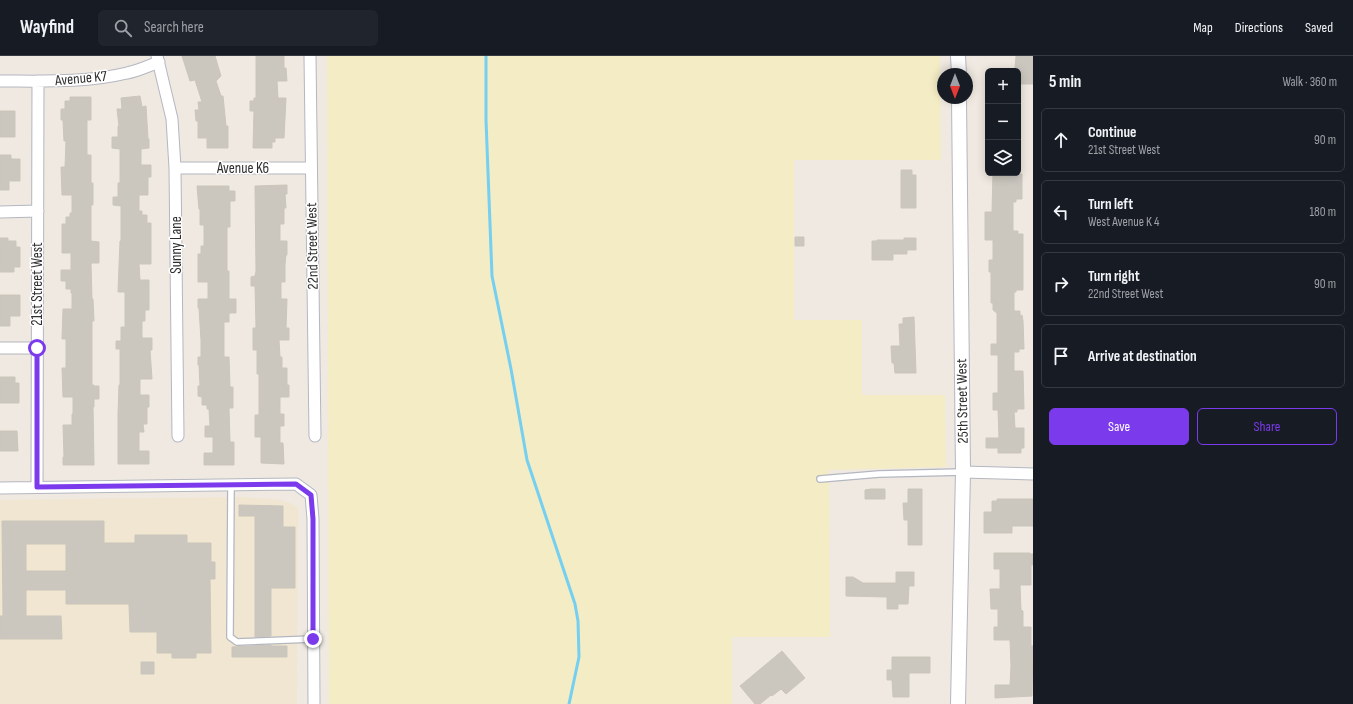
<!DOCTYPE html>
<meta charset="utf-8">
<style>
:root{--surface:#171b24;--page:#20242c;--text:#f1f3f6;--muted:#9ea1a6;--line:#363941;--accent:#7c3aed}
body{margin:0;font-family:"Sofia Sans Condensed",sans-serif;background:var(--page);color:var(--text)}
.controls{position:absolute;right:12px;top:12px;display:grid;overflow:hidden;border-radius:6px;box-shadow:0 2px 10px #0003}
.controls button{width:36px;height:36px;display:grid;place-items:center;padding:0;border:0;border-bottom:1px solid var(--line);background:var(--surface);color:var(--text);font:20px sans-serif}
.compass{position:absolute;left:937px;top:12px;width:36px;height:36px;border-radius:50%;background:var(--surface);box-shadow:0 2px 10px #0003;rotate:180deg}
.stop{position:absolute;width:12px;height:12px;margin:-9px;border:3px solid #7c3aed;border-radius:50%;background:#fff}
.stop.end{background:#7c3aed;border-color:#fff;box-shadow:0 1px 4px #0008}
.list{margin:0;padding:0;list-style:none}
h2{display:flex;justify-content:space-between;align-items:center;height:52px;margin:0;padding:0 16px;font-size:17px}
h2 small{font-size:13px;font-weight:400;color:var(--muted)}
.list li{display:grid;grid-template-columns:26px 1fr auto;gap:12px;align-items:center;box-sizing:border-box;height:64px;margin:0 8px 8px;padding:0 8px;border:1px solid var(--line);border-radius:6px}
.list b{display:block;font-size:15px;white-space:nowrap}
.list p{margin:0;font-size:13px;white-space:nowrap;color:var(--muted)}
.list em{font-size:13px;font-style:normal;color:var(--muted)}
.actions{display:flex;gap:8px;padding:12px 16px}
.actions a{flex:1;padding:9px 0;border:1px solid var(--accent);border-radius:6px;text-align:center;font-size:14px;color:var(--accent)}
.actions .main{background:var(--accent);color:#fff}
.icon{flex:none;width:22px;height:22px;fill:none;stroke:currentColor;stroke-width:2;stroke-linecap:round;stroke-linejoin:round}
.map{position:relative;flex:none;width:1033px;height:648px;overflow:hidden}
header{display:flex;align-items:center;gap:24px;box-sizing:border-box;height:56px;padding:0 20px;background:var(--surface);border-bottom:1px solid var(--line)}
header strong{font-size:19px}
nav{display:flex;gap:22px;margin-inline-start:auto;font-size:14px}
.search{width:280px;height:36px;background:var(--page);display:flex;align-items:center;gap:10px;box-sizing:border-box;padding:0 14px;border-radius:6px;color:var(--muted);font-size:15px}
main{display:flex}
aside{flex:1;background:var(--surface)}
.map>svg:first-child{display:block}
.education{fill:#f0e6d1}
.sand{fill:#f3ecc5}
.lines{fill:none;stroke-linecap:round;stroke-linejoin:round}
.stream{stroke:#75cff0;stroke-width:3}
.building{fill:#cbc7bf;stroke:#cbc5ba;fill-rule:evenodd}
.service-casing{stroke:#b4b7c1;stroke-width:8}
.minor-casing{stroke:#b4b7c1;stroke-width:13}
.tertiary-casing{stroke:#b4b7c1;stroke-width:16}
.service{stroke:#fff;stroke-width:5.5}
.minor{stroke:#fff;stroke-width:11}
.tertiary{stroke:#fff;stroke-width:14}
.route{stroke:#7c3aed;stroke-width:5}
.labels{text-anchor:middle;stroke-width:3;stroke-linejoin:round;paint-order:stroke}
.street-label{font-size:15px;fill:#2e2e2e;stroke:#fff}
</style>
<header>
<strong>Wayfind</strong>
<div class="search"><svg class="icon" aria-label="search" viewBox="0 0 24 24"><circle cx="10" cy="10" r="6"/><path d="M15 15l6 6"/></svg>Search here</div>
<nav><a>Map</a><a>Directions</a><a>Saved</a></nav>
</header>
<main>
<div class="map">
<svg width="1033" height="648" viewBox="0 0 1033 648">
<rect width="100%" height="100%" fill="#efe9e1"/>
<!-- education -->
<path class="education" d="M 242,441 L 280,444 L 292,448 L 298,452 L 297,648 L 0,648 L 0,444 Z"/>
<!-- sand -->
<path class="sand" d="M 327,0 L 940,0 L 941,104 L 794,104 L 794,264 L 862,264 L 862,339 L 945,339 L 946,411 L 829,414 L 830,581 L 732,581 L 732,648 L 329,648 Z"/>
<g class="lines">
<!-- stream -->
<path class="stream" d="M 486,0 L 486,64 L 492,220 L 511,313 L 527,404 L 575,548 L 578,565 L 579,601 L 569,648"/>
</g>
<!-- building -->
<path class="building" d="M 182,0 L 215,0 L 221,20 L 216,25 L 221,40 L 223,40 L 226,70 L 228,70 L 228,92 L 207,92 L 207,82 L 198,82 L 198,65 L 196,65 L 195,54 L 199,54 L 198,46 L 202,46 L 195,24 L 190,25 Z
M 256,0 L 284,0 L 284,12 L 286,12 L 287,25 L 277,25 L 278,42 L 286,42 L 284,82 L 275,82 L 275,86 L 272,86 L 272,92 L 253,92 L 254,55 L 250,55 L 250,45 L 254,45 L 254,42 L 256,42 Z
M 1016,0 L 1033,0 L 1033,28 L 1018,28 L 1018,12 L 1015,12 Z
M 140,40 L 142,51 L 146,50 L 148,83 L 149,83 L 149,92 L 141,93 L 141,109 L 151,109 L 151,121 L 148,121 L 148,139 L 139,139 L 139,155 L 142,155 L 142,159 L 147,159 L 147,167 L 151,167 L 151,208 L 139,208 L 140,224 L 149,224 L 149,254 L 145,254 L 145,265 L 142,265 L 142,282 L 152,282 L 152,294 L 150,294 L 152,323 L 140,323 L 140,339 L 149,339 L 149,351 L 147,351 L 147,368 L 143,368 L 144,376 L 139,376 L 139,395 L 149,395 L 149,408 L 118,408 L 118,358 L 119,329 L 120,329 L 120,293 L 116,293 L 116,285 L 121,285 L 121,271 L 125,271 L 125,236 L 118,236 L 120,185 L 121,185 L 121,150 L 113,149 L 113,141 L 118,141 L 118,127 L 120,127 L 120,93 L 112,92 L 112,81 L 118,81 L 118,70 L 119,70 L 117,53 L 122,53 L 121,42 Z
M 70,41 L 91,41 L 91,64 L 87,64 L 87,99 L 91,99 L 91,127 L 93,127 L 93,149 L 91,149 L 91,185 L 99,186 L 99,207 L 92,207 L 91,208 L 92,243 L 93,243 L 94,265 L 92,265 L 92,329 L 94,329 L 94,330 L 99,330 L 99,343 L 94,343 L 94,351 L 93,351 L 94,409 L 63,409 L 63,401 L 64,401 L 63,369 L 72,369 L 72,358 L 73,358 L 73,341 L 63,341 L 62,312 L 66,312 L 66,283 L 62,283 L 63,253 L 72,253 L 72,237 L 71,237 L 71,233 L 66,233 L 66,225 L 61,225 L 61,214 L 71,214 L 71,197 L 62,197 L 62,168 L 66,168 L 66,161 L 70,161 L 70,157 L 72,157 L 72,139 L 62,139 L 61,111 L 65,111 L 66,85 L 64,85 L 63,64 L 61,64 L 61,53 L 65,53 L 65,45 L 70,45 Z
M 0,55 L 15,55 L 15,81 L 0,81 Z
M 0,99 L 11,99 L 11,103 L 20,103 L 20,125 L 9,125 L 9,134 L 0,134 Z
M 901,114 L 912,114 L 912,119 L 916,119 L 916,152 L 901,152 Z
M 993,117 L 1022,118 L 1022,143 L 1016,143 L 1016,146 L 1013,146 L 1013,175 L 1018,175 L 1018,178 L 1023,178 L 1023,234 L 1016,234 L 1016,236 L 1014,236 L 1014,255 L 1020,255 L 1020,260 L 1022,259 L 1023,265 L 1024,293 L 1019,293 L 1019,296 L 1014,296 L 1014,315 L 1023,315 L 1024,353 L 1017,353 L 1017,356 L 1014,356 L 1015,372 L 1024,372 L 1024,392 L 1021,392 L 1021,397 L 998,397 L 998,392 L 986,392 L 986,382 L 999,382 L 998,354 L 993,354 L 993,337 L 998,337 L 998,299 L 991,299 L 991,288 L 997,288 L 997,257 L 993,254 L 993,247 L 991,247 L 991,216 L 989,216 L 989,204 L 993,204 L 993,184 L 985,184 L 985,156 L 992,156 Z
M 287,129 L 287,138 L 285,138 L 286,152 L 284,152 L 284,168 L 280,168 L 280,185 L 287,185 L 287,199 L 286,199 L 285,208 L 285,226 L 281,226 L 281,243 L 287,243 L 286,272 L 289,272 L 289,284 L 279,284 L 280,301 L 282,301 L 282,312 L 287,312 L 287,329 L 289,329 L 289,341 L 280,341 L 280,358 L 284,358 L 284,370 L 280,370 L 280,387 L 283,387 L 284,408 L 261,407 L 261,381 L 255,381 L 255,359 L 259,359 L 259,318 L 257,318 L 257,294 L 253,294 L 253,272 L 256,272 L 255,230 L 251,230 L 251,221 L 255,220 L 256,215 L 255,130 Z
M 197,130 L 229,130 L 229,135 L 235,135 L 235,145 L 230,145 L 230,171 L 227,171 L 227,215 L 229,215 L 229,243 L 236,243 L 236,257 L 229,257 L 229,266 L 224,266 L 224,301 L 229,301 L 230,331 L 233,331 L 233,352 L 229,352 L 230,386 L 234,386 L 234,409 L 204,409 L 204,397 L 213,397 L 213,381 L 205,381 L 205,370 L 210,370 L 209,353 L 207,353 L 207,349 L 202,349 L 202,341 L 198,340 L 198,330 L 200,330 L 199,309 L 198,309 L 198,301 L 201,301 L 201,284 L 199,252 L 198,252 L 198,243 L 208,243 L 208,226 L 198,226 L 198,198 L 201,198 L 201,190 L 204,190 L 204,169 L 200,169 L 200,153 L 199,153 Z
M 795,181 L 804,181 L 804,190 L 795,190 Z
M 0,182 L 8,182 L 8,185 L 16,185 L 16,191 L 20,191 L 20,211 L 14,211 L 14,216 L 0,216 Z
M 904,182 L 916,182 L 916,194 L 907,194 L 907,198 L 893,198 L 893,204 L 872,204 L 872,185 L 877,185 L 877,184 L 904,184 Z
M 0,239 L 20,239 L 20,260 L 10,260 L 10,270 L 0,270 Z
M 914,261 L 916,317 L 895,317 L 894,307 L 892,307 L 891,290 L 900,290 L 899,268 L 903,268 L 903,262 Z
M 0,321 L 15,321 L 15,327 L 19,327 L 19,347 L 0,347 Z
M 0,375 L 17,375 L 18,395 L 0,395 Z
M 871,433 L 885,433 L 885,443 L 865,443 L 865,434 Z
M 908,433 L 922,433 L 922,489 L 908,489 L 908,464 L 904,464 L 903,447 L 908,447 Z
M 997,443 L 1033,443 L 1033,470 L 1012,470 L 1012,477 L 984,477 L 984,456 L 992,456 L 992,445 L 997,445 Z
M 239,449 L 283,450 L 283,471 L 295,471 L 295,532 L 271,532 L 271,580 L 255,581 L 255,460 L 239,460 Z
M 2,465 L 104,465 L 104,487 L 135,487 L 135,479 L 187,479 L 187,487 L 211,487 L 211,506 L 215,506 L 215,523 L 210,523 L 211,597 L 196,597 L 196,602 L 172,602 L 172,597 L 157,597 L 157,576 L 130,576 L 129,548 L 66,548 L 66,534 L 26,534 L 26,560 L 61,560 L 62,583 L 0,583 L 0,560 L 3,560 ZM 26,488 L 66,488 L 66,515 L 26,515 Z
M 994,497 L 1030,497 L 1030,498 L 1033,498 L 1033,509 L 1031,509 L 1031,529 L 1020,529 L 1021,554 L 1023,555 L 1023,571 L 1031,571 L 1031,590 L 1033,590 L 1032,640 L 995,642 L 995,629 L 1010,629 L 1011,610 L 1010,584 L 994,584 L 994,571 L 998,571 L 998,553 L 991,553 L 990,533 L 1000,533 L 1000,513 L 994,513 Z
M 896,516 L 914,516 L 914,530 L 909,530 L 908,548 L 898,548 L 898,553 L 887,553 L 887,541 L 846,540 L 846,521 L 853,521 L 863,527 L 896,527 Z
M 271,589 L 271,590 L 287,590 L 287,601 L 232,601 L 232,591 Z
M 782,595 L 805,622 L 786,638 L 781,633 L 772,640 L 771,639 L 760,648 L 755,648 L 740,630 Z
M 892,601 L 930,601 L 930,617 L 909,617 L 909,641 L 893,641 L 892,624 L 887,624 L 887,614 L 892,614 Z
M 141,606 L 154,606 L 154,618 L 141,618 Z"/>
<g class="lines">
<!-- service casing -->
<g class="service-casing">
<path id="service" d="M 820,423 L 879,418 L 963,416
M 231,429 L 230,581 L 237,586 L 313,583"/>
</g>
<!-- minor casing -->
<g class="minor-casing">
<path id="minor" d="M 157,0 L 172,63 L 175,112 L 178,380
M 310,0 L 315,380
M 0,25 C 42,25 86,27 127,17 C 138,15 148,10 159,6
M 175,112 L 311,112
M 0,156 L 38,155
M 0,292 L 37,292
M 963,416 L 1033,418
M 37,431 L 38,25
M 0,432 L 296,428 L 311,439 L 313,463 L 314,648"/>
</g>
<!-- tertiary casing -->
<g class="tertiary-casing">
<path id="tertiary" d="M 958,0 L 959,18
M 958,648 L 963,416 L 959,42"/>
</g>
<!-- service -->
<use href="#service" class="service"/>
<!-- minor -->
<use href="#minor" class="minor"/>
<!-- tertiary -->
<use href="#tertiary" class="tertiary"/>
</g>
<g class="lines">
<!-- route -->
<path class="route" d="M 37,292 L 37,431 L 296,428 L 311,439 L 313,463 L 313,583"/>
</g>
<g class="labels">
<!-- street labels -->
<g class="street-label">
<text transform="translate(81 22) rotate(-5)" y="5">Avenue K7</text>
<text x="243" y="117">Avenue K6</text>
<text transform="translate(176 189) rotate(-90)" y="5">Sunny Lane</text>
<text transform="translate(312 190) rotate(-91)" y="5">22nd Street West</text>
<text transform="translate(37 228) rotate(-90)" y="5">21st Street West</text>
<text transform="translate(962 345) rotate(-91)" y="5">25th Street West</text>
</g>
</g>
</svg>
<div class="controls">
<button>+</button>
<button>−</button>
<button><svg class="icon" aria-label="layers" viewBox="0 0 24 24"><path d="M12 4l9 5-9 5-9-5zM3 14l9 5 9-5"/></svg></button>
</div>
<svg class="compass" viewBox="-18 -18 36 36"><path d="M0-13l5 13h-10z" fill="#e53935"/><path d="M0 13l5-13h-10z" fill="#9ea1a6"/></svg>
<div class="stop" style="left:37px;top:292px"></div>
<div class="stop end" style="left:313px;top:583px"></div>
</div>
<aside>
<h2>5 min<small>Walk · 360 m</small></h2>
<ul class="list">
<li><svg class="icon" aria-label="ahead" viewBox="0 0 24 24"><path d="M12 20V5M6 11l6-6 6 6"/></svg><div><b>Continue</b><p>21st Street West</p></div><em>90 m</em></li>
<li><svg class="icon" aria-label="left" viewBox="0 0 24 24"><path d="M17 20v-9H6M10 6l-5 5 5 5"/></svg><div><b>Turn left</b><p>West Avenue K 4</p></div><em>180 m</em></li>
<li><svg class="icon" aria-label="right" viewBox="0 0 24 24"><path d="M7 20v-9h11M14 6l5 5-5 5"/></svg><div><b>Turn right</b><p>22nd Street West</p></div><em>90 m</em></li>
<li><svg class="icon" aria-label="arrive" viewBox="0 0 24 24"><path d="M6 21V4h12l-3 4 3 4H6"/></svg><div><b>Arrive at destination</b></div></li>
</ul>
<div class="actions"><a class="main">Save</a><a>Share</a></div>
</aside>
</main>
